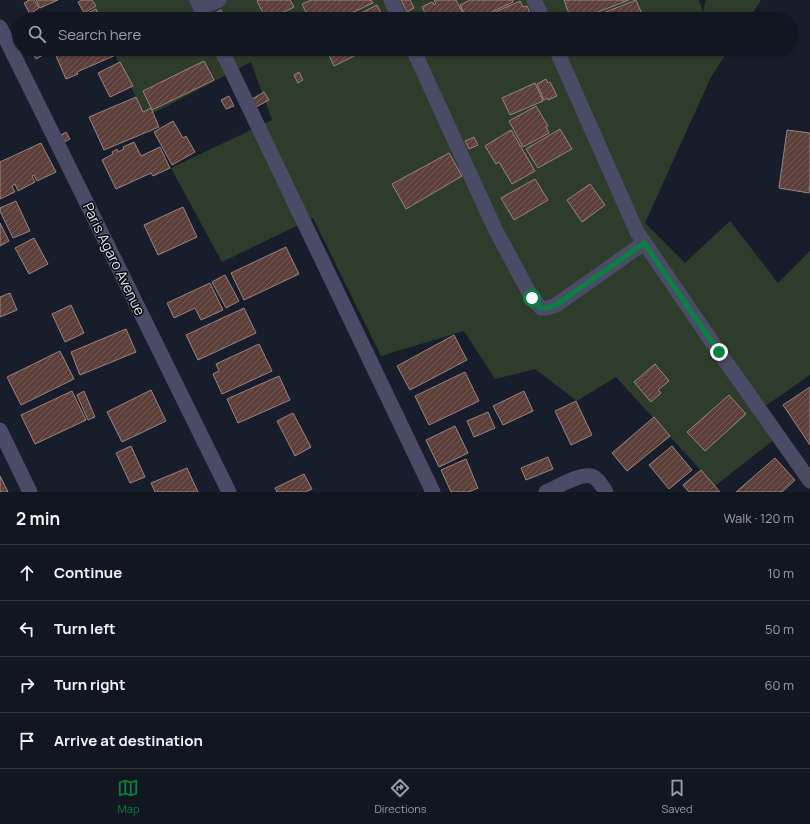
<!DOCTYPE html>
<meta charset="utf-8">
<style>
:root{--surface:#121620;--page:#1f232d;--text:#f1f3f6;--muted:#9c9fa5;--line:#31353e;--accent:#0b8043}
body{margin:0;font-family:Manrope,sans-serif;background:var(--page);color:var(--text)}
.stop{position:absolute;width:12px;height:12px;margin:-9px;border:3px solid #0b8043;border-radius:50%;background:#fff}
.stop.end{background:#0b8043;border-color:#fff;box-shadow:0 1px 4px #0008}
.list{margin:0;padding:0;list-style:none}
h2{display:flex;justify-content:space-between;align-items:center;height:52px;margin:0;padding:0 16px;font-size:17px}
h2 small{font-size:13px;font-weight:400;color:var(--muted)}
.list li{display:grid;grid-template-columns:26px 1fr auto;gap:12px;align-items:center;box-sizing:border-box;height:56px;padding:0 16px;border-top:1px solid var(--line)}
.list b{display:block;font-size:15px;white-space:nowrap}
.list em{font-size:13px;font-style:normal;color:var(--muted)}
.icon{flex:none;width:22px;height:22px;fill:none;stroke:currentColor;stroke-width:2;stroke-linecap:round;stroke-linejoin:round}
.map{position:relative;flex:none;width:810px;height:492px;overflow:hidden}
.search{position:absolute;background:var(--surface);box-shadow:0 1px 3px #0004;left:12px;right:12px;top:12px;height:44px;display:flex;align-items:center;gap:10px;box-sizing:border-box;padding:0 14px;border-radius:22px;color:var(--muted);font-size:15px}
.sheet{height:276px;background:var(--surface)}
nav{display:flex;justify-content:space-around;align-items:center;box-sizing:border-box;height:56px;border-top:1px solid var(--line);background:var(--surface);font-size:11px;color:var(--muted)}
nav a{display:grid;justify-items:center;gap:2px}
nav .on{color:var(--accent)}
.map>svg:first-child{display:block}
.green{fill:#2e3c2b}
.building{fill:url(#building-hatch);stroke:#9b8480}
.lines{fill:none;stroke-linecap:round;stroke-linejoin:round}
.minor{stroke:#4b4b67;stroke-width:15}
.route{stroke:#0b8043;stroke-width:5}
.labels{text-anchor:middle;stroke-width:3;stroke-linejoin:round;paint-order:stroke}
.street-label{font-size:14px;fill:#e2e6f0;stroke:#06080e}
</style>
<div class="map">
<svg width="810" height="492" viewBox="0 0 810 492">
<defs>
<pattern id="building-hatch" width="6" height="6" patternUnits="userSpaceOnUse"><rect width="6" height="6" fill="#5d3f3a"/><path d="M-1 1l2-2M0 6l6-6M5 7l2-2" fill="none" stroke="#745b57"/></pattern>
</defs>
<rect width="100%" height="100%" fill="#181d2b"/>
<!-- green -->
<path class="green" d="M 88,0 L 699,0 L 703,12 L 706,0 L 761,0 L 749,19 L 98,19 Z
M 112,49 L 729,49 L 711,77 L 645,223 L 685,263 L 730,221 L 778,283 L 810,251 L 810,375 L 764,407 L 775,439 L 715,486 L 616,377 L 577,401 L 535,369 L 495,379 L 464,331 L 381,356 L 313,218 L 222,262 L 171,168 L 272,120 L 251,62 L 146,117 Z"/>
<!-- building -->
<path class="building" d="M 29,0 L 34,0 L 39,8 L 30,14 L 24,3 Z
M 36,0 L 58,0 L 40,8 Z
M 82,0 L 92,0 L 96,6 L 84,13 L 78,2 Z
M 258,0 L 290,0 L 294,7 L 270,19 L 266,19 L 257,1 Z
M 311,0 L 371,0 L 373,3 L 338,19 L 309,19 L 302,4 Z
M 401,0 L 410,0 L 414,8 L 407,12 Z
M 435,0 L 456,0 L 465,17 L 462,19 L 428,19 L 422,7 L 432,2 L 434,5 L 436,3 L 434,1 Z
M 470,0 L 513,0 L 513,2 L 477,19 L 467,19 L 460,5 Z
M 564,0 L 629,0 L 580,19 L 571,19 Z
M 636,0 L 644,19 L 588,19 Z
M 520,1 L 523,7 L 527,6 L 533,19 L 480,19 Z
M 377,5 L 384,19 L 349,19 Z
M 96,9 L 101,19 L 74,19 Z
M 221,10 L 226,19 L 213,19 L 211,15 Z
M 30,49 L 52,49 L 52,50 L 36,59 Z
M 53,49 L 116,49 L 118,54 L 77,72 L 78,74 L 66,79 Z
M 326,49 L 368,49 L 334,66 Z
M 204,61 L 214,80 L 152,110 L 143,91 Z
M 120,62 L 133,86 L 110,97 L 98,73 Z
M 299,72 L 303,80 L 298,83 L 294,75 Z
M 546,79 L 548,83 L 550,82 L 557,96 L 548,100 L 548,98 L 544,100 L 537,84 Z
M 535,83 L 543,101 L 510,115 L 502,98 Z
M 264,92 L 269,100 L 256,107 L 252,99 Z
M 229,96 L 234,106 L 226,109 L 221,100 Z
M 136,97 L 143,112 L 151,108 L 159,127 L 104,150 L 89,117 Z
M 536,106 L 548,126 L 546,127 L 549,133 L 523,147 L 509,121 Z
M 173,121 L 183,138 L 186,136 L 195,152 L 172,165 L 154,132 Z
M 560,129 L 572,149 L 538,168 L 526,149 Z
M 511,130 L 535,171 L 512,184 L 499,162 L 496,164 L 485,146 Z
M 787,130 L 810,133 L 810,183 L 809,193 L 779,188 Z
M 66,132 L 70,139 L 64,142 L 61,135 Z
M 474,137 L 478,145 L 469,149 L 465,141 Z
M 134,142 L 141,156 L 160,147 L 170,168 L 153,176 L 151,173 L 116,189 L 102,160 L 113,154 L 112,152 L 117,149 L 118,152 L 124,149 L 123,147 Z
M 41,143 L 56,172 L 37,181 L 34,175 L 32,176 L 35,182 L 18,191 L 15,184 L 12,186 L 15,192 L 0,199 L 0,162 Z
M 449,153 L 462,176 L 406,209 L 392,184 Z
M 535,179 L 548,200 L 514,220 L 501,198 Z
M 590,184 L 605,205 L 582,222 L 567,200 Z
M 16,201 L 30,231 L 13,238 L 0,211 L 0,208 Z
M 183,207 L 197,237 L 158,255 L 144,225 Z
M 0,223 L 9,241 L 0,246 Z
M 34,238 L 48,264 L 29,274 L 15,248 Z
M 286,247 L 299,274 L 244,300 L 231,273 Z
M 225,275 L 239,301 L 226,308 L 212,282 Z
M 210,283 L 223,310 L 201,320 L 195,308 L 174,318 L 167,303 Z
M 10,293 L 17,310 L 0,317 L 0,297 Z
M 71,305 L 84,333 L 65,342 L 52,314 Z
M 244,308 L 256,333 L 198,360 L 186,335 Z
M 126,329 L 136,352 L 80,375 L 71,352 Z
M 454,335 L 467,360 L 410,390 L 397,366 Z
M 259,344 L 272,371 L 222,394 L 213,374 L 219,371 L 216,364 Z
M 60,351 L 74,379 L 21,405 L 7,377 Z
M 655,364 L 669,381 L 658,390 L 661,393 L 651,402 L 634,382 Z
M 465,372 L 479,401 L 429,425 L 415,396 Z
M 279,376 L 290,400 L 238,423 L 227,399 Z
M 810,387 L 810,445 L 783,405 Z
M 151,390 L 166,421 L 122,442 L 107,412 Z
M 72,391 L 86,420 L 35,444 L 21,415 Z
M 84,391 L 95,417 L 88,420 L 77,395 Z
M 524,391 L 533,411 L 503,425 L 493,406 Z
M 729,395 L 746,414 L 705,451 L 687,432 Z
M 576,401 L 592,435 L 571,445 L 555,411 Z
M 488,412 L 495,428 L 474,437 L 467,421 Z
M 293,413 L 311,447 L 295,456 L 277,421 Z
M 654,417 L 670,436 L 627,471 L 612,453 Z
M 455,426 L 468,453 L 439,467 L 426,440 Z
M 131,446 L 145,477 L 130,483 L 116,453 Z
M 672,446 L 692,470 L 669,489 L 649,465 Z
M 548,457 L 553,469 L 526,480 L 521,468 Z
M 775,458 L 795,480 L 782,492 L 736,492 Z
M 466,459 L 478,488 L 468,492 L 451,492 L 441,470 Z
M 187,468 L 198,492 L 155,492 L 151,483 Z
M 701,470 L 720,492 L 689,492 L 683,485 Z
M 304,474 L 312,489 L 305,492 L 277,492 L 275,488 Z
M 0,476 L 8,492 L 0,492 Z"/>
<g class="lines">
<!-- minor -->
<path class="minor" d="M 197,0 L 206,19
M 391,0 L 400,19
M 534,0 L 543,19
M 201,8 L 219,0
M 0,27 L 229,492
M 221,49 L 433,492
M 413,49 L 495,229 L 532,298 L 541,308 L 547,308 L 556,305 L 644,243
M 556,49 L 637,232 L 719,352 L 810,481
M 0,430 L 30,492
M 546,492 C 556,488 580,473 591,476 C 598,478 602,486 606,492"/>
</g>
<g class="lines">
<!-- route -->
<path class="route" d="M 532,298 L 541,308 L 547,308 L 556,305 L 644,243 L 719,352"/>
</g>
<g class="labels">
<!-- street labels -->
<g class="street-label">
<text transform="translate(114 259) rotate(64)" y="5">Paris Agaro Avenue</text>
</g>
</g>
</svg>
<div class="stop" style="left:532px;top:298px"></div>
<div class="stop end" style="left:719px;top:352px"></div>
<div class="search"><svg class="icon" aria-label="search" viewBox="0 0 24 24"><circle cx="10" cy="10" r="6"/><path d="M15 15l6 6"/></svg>Search here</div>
</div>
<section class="sheet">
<h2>2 min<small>Walk · 120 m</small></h2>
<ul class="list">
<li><svg class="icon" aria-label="ahead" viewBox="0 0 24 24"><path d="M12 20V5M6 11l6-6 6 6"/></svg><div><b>Continue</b></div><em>10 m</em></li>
<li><svg class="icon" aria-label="left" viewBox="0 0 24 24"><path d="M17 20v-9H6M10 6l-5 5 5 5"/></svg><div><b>Turn left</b></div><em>50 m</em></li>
<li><svg class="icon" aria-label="right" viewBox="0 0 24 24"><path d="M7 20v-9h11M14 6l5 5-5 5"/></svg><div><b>Turn right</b></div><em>60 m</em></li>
<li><svg class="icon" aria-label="arrive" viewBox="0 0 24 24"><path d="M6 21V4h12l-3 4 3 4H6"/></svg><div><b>Arrive at destination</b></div></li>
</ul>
</section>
<nav>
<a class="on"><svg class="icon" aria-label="map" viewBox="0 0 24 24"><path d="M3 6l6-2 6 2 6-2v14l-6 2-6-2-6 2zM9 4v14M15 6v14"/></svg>Map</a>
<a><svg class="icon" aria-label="directions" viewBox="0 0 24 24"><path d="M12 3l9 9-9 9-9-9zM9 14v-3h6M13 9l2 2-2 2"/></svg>Directions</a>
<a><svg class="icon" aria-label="saved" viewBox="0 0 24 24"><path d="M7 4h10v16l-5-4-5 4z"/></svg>Saved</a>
</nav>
